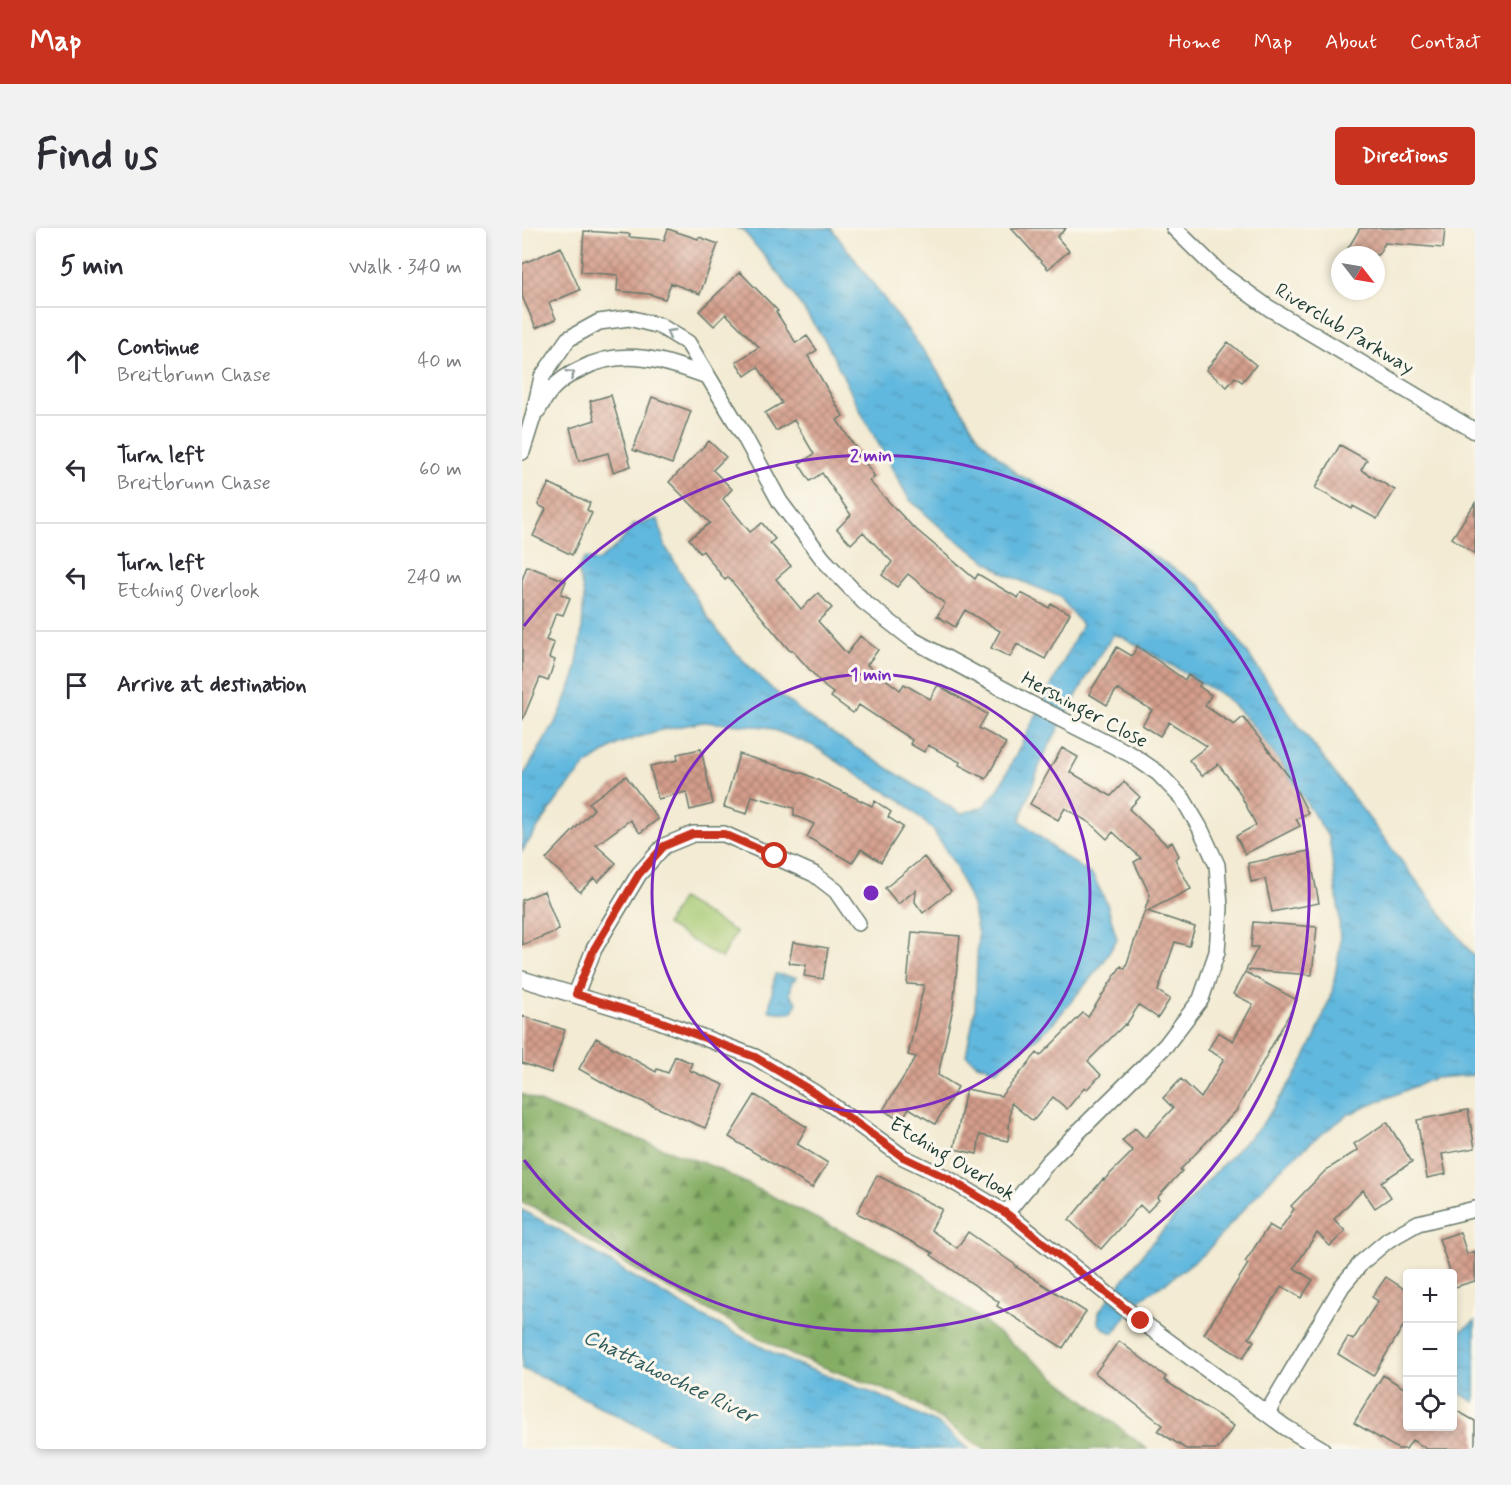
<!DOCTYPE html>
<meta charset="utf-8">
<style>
:root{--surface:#fff;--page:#f2f2f3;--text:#2b2b33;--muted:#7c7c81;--line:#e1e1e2;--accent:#c8321e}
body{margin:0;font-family:Mynerve,sans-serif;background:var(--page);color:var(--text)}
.controls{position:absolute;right:18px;bottom:18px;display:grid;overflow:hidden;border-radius:6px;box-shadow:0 3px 9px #0003}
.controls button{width:54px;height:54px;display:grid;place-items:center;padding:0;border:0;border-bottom:2px solid var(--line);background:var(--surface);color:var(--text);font:30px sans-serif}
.compass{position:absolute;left:809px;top:18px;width:54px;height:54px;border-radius:50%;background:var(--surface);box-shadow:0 3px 9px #0003;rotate:121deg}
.stop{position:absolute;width:18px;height:18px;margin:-14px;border:4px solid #c8321e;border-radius:50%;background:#fff}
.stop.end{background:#c8321e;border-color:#fff;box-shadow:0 2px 6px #0008}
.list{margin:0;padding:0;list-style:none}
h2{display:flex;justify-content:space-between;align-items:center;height:78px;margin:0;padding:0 24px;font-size:26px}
h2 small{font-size:20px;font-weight:400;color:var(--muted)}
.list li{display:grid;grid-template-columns:39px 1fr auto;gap:18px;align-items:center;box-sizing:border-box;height:108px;padding:0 24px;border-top:2px solid var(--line)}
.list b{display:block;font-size:22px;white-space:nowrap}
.list p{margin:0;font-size:20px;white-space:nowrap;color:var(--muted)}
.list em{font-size:20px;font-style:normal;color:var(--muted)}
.icon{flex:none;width:33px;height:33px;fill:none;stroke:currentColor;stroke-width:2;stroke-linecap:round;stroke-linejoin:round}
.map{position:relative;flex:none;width:953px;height:1221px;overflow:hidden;border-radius:6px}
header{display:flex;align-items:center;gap:36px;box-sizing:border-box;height:84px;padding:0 30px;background:var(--accent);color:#fff}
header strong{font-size:28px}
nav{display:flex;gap:33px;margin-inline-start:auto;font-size:21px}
.intro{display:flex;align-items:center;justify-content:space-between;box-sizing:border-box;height:144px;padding:0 36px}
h1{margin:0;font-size:42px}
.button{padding:15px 27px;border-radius:6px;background:var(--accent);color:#fff;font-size:21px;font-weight:700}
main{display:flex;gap:36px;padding:0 36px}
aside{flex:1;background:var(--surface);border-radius:6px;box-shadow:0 3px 9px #0003}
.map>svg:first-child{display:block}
.green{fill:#a6c972;stroke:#628353;stroke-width:1.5}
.forest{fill:url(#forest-firs);stroke:#52754c;stroke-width:1.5}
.water{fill:url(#water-ripples);stroke:#407a89;stroke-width:1.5}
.building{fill:url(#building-cross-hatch)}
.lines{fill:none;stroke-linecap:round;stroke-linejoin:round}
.street-casing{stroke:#697a6c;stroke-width:18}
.street{stroke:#fff;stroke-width:15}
.oneway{stroke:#8f9e9a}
.route{stroke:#c8321e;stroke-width:8}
.ring{fill:none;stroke:#7b2cbf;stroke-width:3}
.labels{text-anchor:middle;stroke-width:6;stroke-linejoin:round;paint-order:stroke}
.street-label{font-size:20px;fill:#1f3d34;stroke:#fbf7ec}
.water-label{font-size:21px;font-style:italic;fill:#305c5e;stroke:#fbf7ec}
.centre{fill:#7b2cbf;stroke:#fbf7ec;stroke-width:3}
.ring-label{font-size:18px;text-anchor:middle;font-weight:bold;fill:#7b2cbf;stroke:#fbf7ec;stroke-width:6;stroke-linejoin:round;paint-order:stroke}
</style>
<header>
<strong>Map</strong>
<nav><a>Home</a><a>Map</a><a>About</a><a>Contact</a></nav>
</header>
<div class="intro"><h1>Find us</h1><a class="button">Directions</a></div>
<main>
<aside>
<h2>5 min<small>Walk · 340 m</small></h2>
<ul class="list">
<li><svg class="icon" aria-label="ahead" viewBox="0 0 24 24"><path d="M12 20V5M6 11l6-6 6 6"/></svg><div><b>Continue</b><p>Breitbrunn Chase</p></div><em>40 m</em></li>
<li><svg class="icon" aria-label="left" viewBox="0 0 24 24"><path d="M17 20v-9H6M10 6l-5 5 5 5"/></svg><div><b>Turn left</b><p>Breitbrunn Chase</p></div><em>60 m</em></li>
<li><svg class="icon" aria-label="left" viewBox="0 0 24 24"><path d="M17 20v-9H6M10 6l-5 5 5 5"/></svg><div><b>Turn left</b><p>Etching Overlook</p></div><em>240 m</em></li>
<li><svg class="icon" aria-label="arrive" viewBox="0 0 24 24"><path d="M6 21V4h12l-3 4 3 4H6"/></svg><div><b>Arrive at destination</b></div></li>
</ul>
</aside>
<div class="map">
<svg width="953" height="1221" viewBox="0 0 953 1221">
<defs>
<pattern id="forest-firs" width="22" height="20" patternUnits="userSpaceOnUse" patternTransform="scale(1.5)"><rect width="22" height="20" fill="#84ad64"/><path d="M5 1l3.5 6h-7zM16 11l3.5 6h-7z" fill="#6b8e53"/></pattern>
<pattern id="water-ripples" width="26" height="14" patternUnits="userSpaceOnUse" patternTransform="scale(1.5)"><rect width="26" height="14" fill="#61b8de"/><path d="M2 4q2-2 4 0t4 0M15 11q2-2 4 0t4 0" fill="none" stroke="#4f97b5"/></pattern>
<pattern id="building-cross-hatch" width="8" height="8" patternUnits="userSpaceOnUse" patternTransform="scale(1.5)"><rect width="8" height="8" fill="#d49d8b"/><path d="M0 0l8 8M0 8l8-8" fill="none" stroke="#ab8172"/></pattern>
</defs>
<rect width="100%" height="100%" fill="#fbf7ec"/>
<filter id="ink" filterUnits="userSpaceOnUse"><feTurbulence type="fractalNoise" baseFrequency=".0167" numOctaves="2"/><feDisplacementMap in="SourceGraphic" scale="12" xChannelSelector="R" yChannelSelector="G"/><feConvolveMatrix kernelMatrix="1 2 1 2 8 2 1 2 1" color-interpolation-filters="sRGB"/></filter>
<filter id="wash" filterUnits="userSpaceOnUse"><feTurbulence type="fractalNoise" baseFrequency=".008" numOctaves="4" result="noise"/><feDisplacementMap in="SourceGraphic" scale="24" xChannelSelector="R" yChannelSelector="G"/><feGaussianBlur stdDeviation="1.35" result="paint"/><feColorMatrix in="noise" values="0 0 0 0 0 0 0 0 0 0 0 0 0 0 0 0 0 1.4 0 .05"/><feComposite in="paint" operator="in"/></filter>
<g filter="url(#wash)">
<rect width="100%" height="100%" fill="#f3ebd3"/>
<!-- green -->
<path class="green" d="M 159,671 L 214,704 L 199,730 L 144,697 Z"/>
<!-- forest -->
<path class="forest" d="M 0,866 L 28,879 L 192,939 L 394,1041 L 625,1221 L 462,1221 L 388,1171 L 272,1128 L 129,1051 L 16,981 L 0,974 Z"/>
<!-- water -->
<path class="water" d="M 215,0 L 309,0 L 407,130 L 458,211 L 495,246 L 540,270 L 679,358 L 767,485 L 953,730 L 953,847 L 913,850 L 827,886 L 792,912 L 755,944 L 684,1024 L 648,1052 L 623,1068 L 609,1081 L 592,1105 L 584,1102 L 576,1095 L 577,1084 L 626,1019 L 698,939 L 739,898 L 776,843 L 794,807 L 810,764 L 818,720 L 817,683 L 807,610 L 763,541 L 729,495 L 702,468 L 601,409 L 591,407 L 572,436 L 520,531 L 498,592 L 535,623 L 571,648 L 585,676 L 595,711 L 581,735 L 528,799 L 475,842 L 455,836 L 444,827 L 453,783 L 456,706 L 450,677 L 432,635 L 411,602 L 379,572 L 342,551 L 292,518 L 245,499 L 181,494 L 135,503 L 96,516 L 65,536 L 37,569 L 0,623 L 0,550 L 37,488 L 53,448 L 60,402 L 62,367 L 56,341 L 63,330 L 76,333 L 98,315 L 112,297 L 136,291 L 143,318 L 186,390 L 209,420 L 250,461 L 297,497 L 439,586 L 462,578 L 476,562 L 560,397 L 538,369 L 483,346 L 426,306 L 387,271 L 341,188 L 304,114 L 260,50 L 221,2 Z
M 253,746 L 274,749 L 274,752 L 270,752 L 268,767 L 275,774 L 271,784 L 267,785 L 247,783 Z
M 0,982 L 39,1003 L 105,1045 L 178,1087 L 267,1133 L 363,1170 L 416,1196 L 446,1221 L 161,1221 L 18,1148 L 0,1141 Z
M 953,1093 L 953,1174 L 935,1164 L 931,1158 L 930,1109 Z"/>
<g id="blocks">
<!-- building -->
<path class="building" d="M 489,0 L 544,0 L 535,9 L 547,23 L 526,41 Z
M 838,0 L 923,0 L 921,20 L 863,15 L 856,27 L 822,27 Z
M 146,1 L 176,11 L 177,9 L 196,16 L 178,66 L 149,55 L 143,71 L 127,66 L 95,63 L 96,47 L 59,44 L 62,3 L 108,6 L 107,9 L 142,12 Z
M 39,19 L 58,62 L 27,75 L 34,91 L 14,100 L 0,68 L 0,36 Z
M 218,44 L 256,83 L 254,84 L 274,115 L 285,108 L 295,122 L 286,128 L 321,188 L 315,192 L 353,249 L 347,253 L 390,298 L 453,351 L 456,346 L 496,370 L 499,365 L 527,380 L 529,376 L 548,385 L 523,431 L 495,416 L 488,429 L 469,420 L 478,403 L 443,382 L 433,399 L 415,388 L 423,376 L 386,346 L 375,359 L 360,347 L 370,334 L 341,304 L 329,316 L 315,301 L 329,287 L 300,245 L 288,253 L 277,236 L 292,226 L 272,192 L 254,203 L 243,185 L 260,175 L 236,139 L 223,148 L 214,134 L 237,119 L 204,86 L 192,98 L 177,83 Z
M 706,114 L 734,137 L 720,154 L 713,149 L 705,159 L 684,142 Z
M 89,167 L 109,238 L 91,244 L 86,225 L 57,233 L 48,200 L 73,192 L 68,173 Z
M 130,169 L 169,183 L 150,236 L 111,222 Z
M 187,213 L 204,229 L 191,242 L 210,261 L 201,271 L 228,304 L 240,295 L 253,311 L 248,315 L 269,338 L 254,351 L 279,381 L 296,365 L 310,380 L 296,393 L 325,426 L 338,408 L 356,422 L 345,437 L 378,462 L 382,456 L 408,471 L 416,457 L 465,486 L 457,500 L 484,515 L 464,551 L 437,537 L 438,534 L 406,517 L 402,524 L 388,516 L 390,512 L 337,477 L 331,485 L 309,469 L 311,465 L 303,459 L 270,422 L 268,423 L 206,349 L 203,352 L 181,323 L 178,325 L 167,311 L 188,295 L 147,254 Z
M 818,217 L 845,232 L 839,242 L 873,262 L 855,291 L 831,278 L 830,281 L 793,260 Z
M 27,255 L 68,275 L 65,282 L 70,285 L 50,327 L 11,308 L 24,281 L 16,277 Z
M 953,275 L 953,326 L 930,310 Z
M 5,338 L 44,353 L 39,366 L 48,370 L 41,387 L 34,385 L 24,412 L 32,415 L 27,430 L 33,432 L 26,453 L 18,450 L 0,493 L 0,352 Z
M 615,418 L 663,452 L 666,447 L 679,455 L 677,458 L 689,467 L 683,478 L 712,497 L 721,489 L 768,550 L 786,585 L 774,591 L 778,598 L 723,626 L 714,608 L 734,597 L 716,562 L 696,536 L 680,548 L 667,532 L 685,518 L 647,494 L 638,508 L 620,497 L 630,482 L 595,461 L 585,477 L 567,466 L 595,419 L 610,428 Z
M 540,520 L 556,529 L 548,544 L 589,568 L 602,554 L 618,569 L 607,581 L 645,617 L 650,614 L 657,628 L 653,631 L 669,661 L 625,683 L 673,699 L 667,718 L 653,714 L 636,763 L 648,771 L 636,790 L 617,777 L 604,797 L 603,796 L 566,833 L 579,847 L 565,861 L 563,859 L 545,881 L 531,869 L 511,893 L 489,875 L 486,913 L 458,907 L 455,926 L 432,921 L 444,861 L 479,868 L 515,825 L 518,828 L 561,785 L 566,789 L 599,738 L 603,741 L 628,667 L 612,634 L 619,630 L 591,604 L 585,611 L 568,595 L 543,580 L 536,592 L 508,576 Z
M 179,521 L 191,576 L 168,582 L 164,564 L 136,571 L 128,538 L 156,532 L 155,526 Z
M 217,526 L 283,546 L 350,578 L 353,573 L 369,584 L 366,589 L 381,599 L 359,634 L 339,621 L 330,635 L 285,609 L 292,596 L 272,587 L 272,580 L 230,568 L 225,586 L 202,579 Z
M 104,548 L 136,591 L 118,605 L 108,592 L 74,617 L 94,635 L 76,654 L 72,650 L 58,664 L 24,631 L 72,581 L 67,575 Z
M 787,623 L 797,675 L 750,684 L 743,651 L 729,654 L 726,635 Z
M 402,629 L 429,663 L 401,685 L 393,674 L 394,662 L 376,676 L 363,660 Z
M 22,663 L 37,702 L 0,717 L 0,672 Z
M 731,694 L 795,699 L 790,747 L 724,742 L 736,719 L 729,719 Z
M 390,704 L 438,708 L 431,780 L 416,847 L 436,859 L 413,896 L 387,880 L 379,893 L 361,882 L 394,829 L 386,827 L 402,757 L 385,756 Z
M 271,714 L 306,720 L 301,751 L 282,748 L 284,737 L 267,735 Z
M 723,744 L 775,772 L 714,883 L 658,942 L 660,943 L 635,970 L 637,972 L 625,984 L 618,977 L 579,1021 L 547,992 L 581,951 L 582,952 L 611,923 L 600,913 L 613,900 L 623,910 L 651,880 L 641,870 L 659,851 L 679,870 L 702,831 L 686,822 L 696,804 L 711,813 L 731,776 L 711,766 Z
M 0,788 L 43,802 L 29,845 L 0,835 Z
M 74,810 L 134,844 L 135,841 L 146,845 L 153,828 L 170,835 L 167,842 L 202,857 L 183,900 L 96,863 L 57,841 Z
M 233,867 L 285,899 L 275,916 L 306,935 L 290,960 L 207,909 Z
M 946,882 L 953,920 L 920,926 L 924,946 L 905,950 L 895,892 Z
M 865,894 L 890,934 L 859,954 L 869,969 L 853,980 L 841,962 L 812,991 L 823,1003 L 808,1018 L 795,1005 L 772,1040 L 791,1052 L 779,1070 L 760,1058 L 727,1110 L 732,1113 L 721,1130 L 682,1106 L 726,1036 L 723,1034 L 747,997 L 757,1003 L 772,981 L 769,978 L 804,942 L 836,922 L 832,916 Z
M 355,947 L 420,981 L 409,1002 L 435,1020 L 446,1004 L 495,1038 L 494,1039 L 564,1084 L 541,1120 L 475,1078 L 477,1074 L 409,1027 L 411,1025 L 335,985 Z
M 938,1004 L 945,1026 L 953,1023 L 953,1053 L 933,1059 L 930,1046 L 929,1046 L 917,1011 Z
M 864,1049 L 885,1063 L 885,1092 L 851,1148 L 816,1126 L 826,1109 L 831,1112 L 856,1073 L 850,1069 Z
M 597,1113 L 644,1149 L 642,1152 L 712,1198 L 696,1221 L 664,1221 L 636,1203 L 641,1197 L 573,1145 Z
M 861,1147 L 885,1162 L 885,1198 L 930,1198 L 930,1180 L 953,1193 L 953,1221 L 905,1221 L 890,1212 L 884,1221 L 876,1221 L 832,1195 Z"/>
</g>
</g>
<g filter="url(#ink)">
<use href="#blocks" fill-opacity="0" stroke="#697a6c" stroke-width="1.5"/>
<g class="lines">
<!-- street casing -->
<g class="street-casing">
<path id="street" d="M 652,0 L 698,45 L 747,80 L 953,203
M 16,182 C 20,175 24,168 29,162 C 37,153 48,146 59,141 C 101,118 143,133 185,148
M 0,224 L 11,189 L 20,149 L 46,111 L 77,94 L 107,90 L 138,98 L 166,115 L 222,208 L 258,274 L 301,331 L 342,374 L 391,412 L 507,475 L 610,527 L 636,545 L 661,571 L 678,600 L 695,637 L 698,680 L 695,724 L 679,771 L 644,817 L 527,933 L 484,985
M 0,751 L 135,792 L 233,829 L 293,865 L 381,929 L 425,950 L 484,985 L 619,1093 L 763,1199 L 800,1221
M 54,766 L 72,721 L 117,646 L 142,618 L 171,606 L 202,606 L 292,646 L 314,663 L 336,695
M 745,1185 L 820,1058 L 840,1034 L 866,1012 L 896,995 L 953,981"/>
</g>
<!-- street -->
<use href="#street" class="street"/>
</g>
<!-- one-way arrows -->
<defs><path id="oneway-chevron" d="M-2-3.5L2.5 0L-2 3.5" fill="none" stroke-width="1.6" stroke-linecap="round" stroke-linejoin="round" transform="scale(1.5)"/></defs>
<g class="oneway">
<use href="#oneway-chevron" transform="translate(148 105) rotate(-149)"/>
<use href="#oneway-chevron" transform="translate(49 146) rotate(-32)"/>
</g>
</g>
<g class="lines" filter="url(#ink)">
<!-- route -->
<path class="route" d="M 253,628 L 202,606 L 171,606 L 142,618 L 117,646 L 72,721 L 54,766 L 135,792 L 233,829 L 293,865 L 381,929 L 425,950 L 484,985 L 619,1093"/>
</g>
<!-- distance rings -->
<g class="ring">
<circle cx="349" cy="665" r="219"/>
<path d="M2 398A438 438 0 1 1 2 932"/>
</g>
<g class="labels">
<!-- street labels -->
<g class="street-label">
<text transform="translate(823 100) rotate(31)" y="7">Riverclub Parkway</text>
<text transform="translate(563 481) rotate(28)" y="7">Hershinger Close</text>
<text transform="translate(431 930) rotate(31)" y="7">Etching Overlook</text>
</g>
<!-- water labels -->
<g class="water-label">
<text transform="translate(148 1148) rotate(26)" y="7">Chattahoochee River</text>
</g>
</g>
<circle cx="349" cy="665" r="9" class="centre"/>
<g class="ring-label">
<text x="349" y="233">2 min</text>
<text x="349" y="452">1 min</text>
</g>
</svg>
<div class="controls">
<button>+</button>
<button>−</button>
<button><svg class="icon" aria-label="locate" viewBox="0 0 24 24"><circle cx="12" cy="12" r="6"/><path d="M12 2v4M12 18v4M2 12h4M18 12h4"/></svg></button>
</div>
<svg class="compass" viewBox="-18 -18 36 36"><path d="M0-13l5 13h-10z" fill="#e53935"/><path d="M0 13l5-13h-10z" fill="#7c7c81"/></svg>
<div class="stop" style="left:253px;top:628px"></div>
<div class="stop end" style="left:619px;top:1093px"></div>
</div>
</main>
